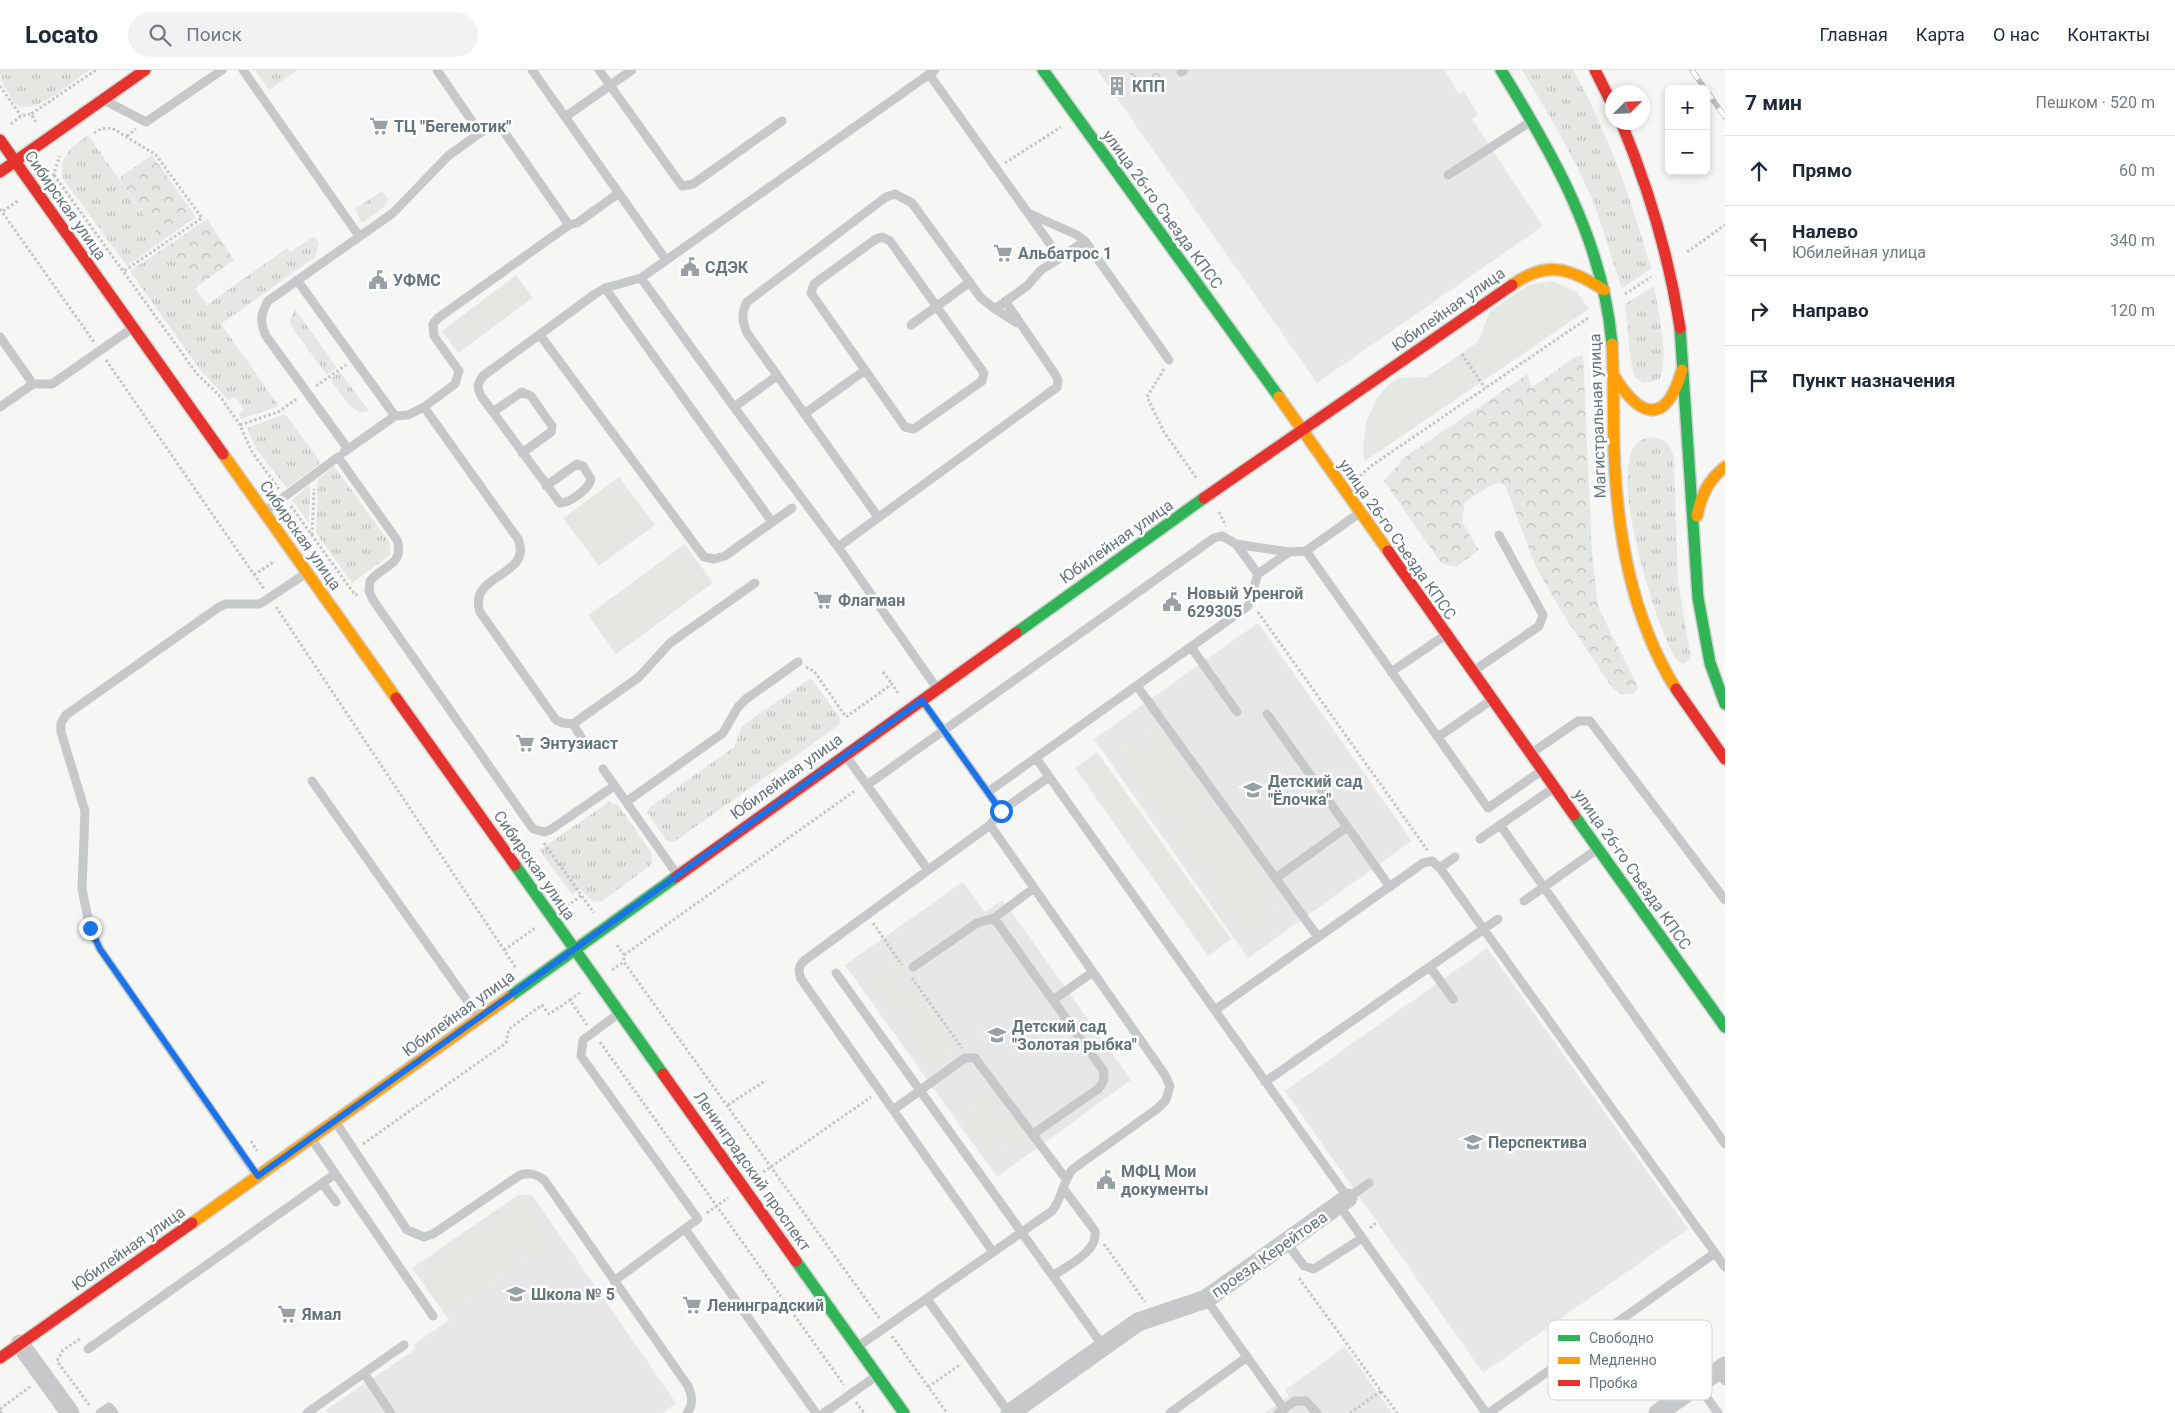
<!DOCTYPE html>
<html lang="ru">
<meta charset="utf-8">
<style>
:root{--surface:#fff;--page:#f2f2f3;--text:#1f2937;--muted:#747a83;--line:#e0e1e3}
body{margin:0;font-family:Roboto,sans-serif;background:var(--page);color:var(--text)}
.controls{position:absolute;right:15px;top:15px;display:grid;overflow:hidden;border-radius:8px;box-shadow:0 2px 8px #0003}
.controls button{width:45px;height:45px;display:grid;place-items:center;padding:0;border:0;border-bottom:1px solid var(--line);background:var(--surface);color:var(--text);font:25px sans-serif}
.compass{position:absolute;left:1605px;top:15px;width:45px;height:45px;border-radius:50%;background:var(--surface);box-shadow:0 2px 8px #0003;rotate:66deg}
.stop{position:absolute;width:15px;height:15px;margin:-11px;border:4px solid #1a73e8;border-radius:50%;background:#fff}
.stop.end{background:#1a73e8;border-color:#fff;box-shadow:0 1px 5px #0008}
.list{margin:0;padding:0;list-style:none}
h2{display:flex;justify-content:space-between;align-items:center;height:65px;margin:0;padding:0 20px;font-size:21px}
h2 small{font-size:16px;font-weight:400;color:var(--muted)}
.list li{display:grid;grid-template-columns:32px 1fr auto;gap:15px;align-items:center;box-sizing:border-box;height:70px;padding:0 20px;border-top:1px solid var(--line)}
.list b{display:block;font-size:19px;white-space:nowrap}
.list p{margin:0;font-size:16px;white-space:nowrap;color:var(--muted)}
.list em{font-size:16px;font-style:normal;color:var(--muted)}
.icon{flex:none;width:28px;height:28px;fill:none;stroke:currentColor;stroke-width:2;stroke-linecap:round;stroke-linejoin:round}
.map{position:relative;flex:none;width:1725px;height:1343px;overflow:hidden}
header{display:flex;align-items:center;gap:30px;box-sizing:border-box;height:70px;padding:0 25px;background:var(--surface);border-bottom:1px solid var(--line)}
header strong{font-size:24px}
nav{display:flex;gap:28px;margin-inline-start:auto;font-size:18px}
.search{width:350px;height:45px;background:var(--page);display:flex;align-items:center;gap:12px;box-sizing:border-box;padding:0 18px;border-radius:28px;color:var(--muted);font-size:19px}
main{display:flex}
aside{flex:1;background:var(--surface)}
.map>svg:first-child{display:block}
.built{fill:#e6e7e6}
.grass{fill:url(#grass-tufts)}
.forest{fill:url(#forest-crowns)}
.park{fill:#e5e7e3}
.lines{fill:none;stroke-linecap:round;stroke-linejoin:round}
.fast-casing{stroke:#d0d2d2;stroke-width:14}
.slow-casing{stroke:#d0d2d2;stroke-width:14}
.jam-casing{stroke:#d0d2d2;stroke-width:14}
.path{stroke:#c5c6c6;stroke-width:3;stroke-dasharray:2.5 2.5;stroke-linecap:butt}
.lane{stroke:#c6c8c9;stroke-width:9}
.street{stroke:#c6c8c9;stroke-width:19}
.fast{stroke:#30b455;stroke-width:11}
.slow{stroke:#ff9f0a;stroke-width:11}
.jam{stroke:#e5322d;stroke-width:11}
.rail-casing{stroke:#bdbfbf;stroke-width:5.5}
.rail{stroke:#fff;stroke-width:4;stroke-dasharray:11;stroke-linecap:butt}
.route{stroke:#1a73e8;stroke-width:6}
.labels{text-anchor:middle;stroke-width:5;stroke-linejoin:round;paint-order:stroke}
.poi-label{font-size:16px;font-weight:bold;fill:#65757c;stroke:#fff;text-anchor:start}
.street-label{font-size:16px;fill:#65757c;stroke:#fff}
.key{fill:#fff;stroke:#d1d6d8;stroke-width:1}
.key-label{font-size:14px;fill:#65757c}
</style>
<header>
<strong>Locato</strong>
<div class="search"><svg class="icon" aria-label="search" viewBox="0 0 24 24"><circle cx="10" cy="10" r="6"/><path d="M15 15l6 6"/></svg>Поиск</div>
<nav><a>Главная</a><a>Карта</a><a>О нас</a><a>Контакты</a></nav>
</header>
<main>
<div class="map">
<svg width="1725" height="1343" viewBox="0 0 1725 1343">
<defs>
<pattern id="grass-tufts" width="24" height="20" patternUnits="userSpaceOnUse" patternTransform="scale(1.25)"><rect width="24" height="20" fill="#e5e7e3"/><path d="M3 7l-1-3M5 7V3M7 7l1-3M15 17l-1-3M17 17v-4M19 17l1-3" fill="none" stroke="#bdc0bd"/></pattern>
<pattern id="forest-crowns" width="20" height="18" patternUnits="userSpaceOnUse" patternTransform="scale(1.25)"><rect width="20" height="18" fill="#e5e7e3"/><path d="M2 6a3 3 0 1 1 6 0M12 15a3 3 0 1 1 6 0" fill="none" stroke="#bdc0bd"/></pattern>
</defs>
<rect width="100%" height="100%" fill="#f6f6f5"/>
<!-- built -->
<path class="built" d="M 1097,0 L 1444,0 L 1459,24 L 1464,21 L 1478,45 L 1472,49 L 1543,156 L 1317,313 Z
M 1258,553 L 1412,771 L 1248,888 L 1094,669 Z
M 963,812 L 985,842 L 1003,830 L 1131,1010 L 997,1107 L 845,895 Z
M 1487,878 L 1688,1159 L 1483,1303 L 1285,1021 Z
M 518,1125 L 532,1125 L 676,1333 L 663,1343 L 328,1343 L 326,1340 L 416,1279 L 413,1275 L 449,1250 L 412,1198 Z
M 1345,1277 L 1392,1343 L 1264,1343 L 1289,1326 L 1285,1320 Z"/>
<!-- grass -->
<path class="grass" d="M 0,0 L 89,0 C 75,10 36,44 19,36 C 14,34 12,28 9,24 C 3,15 0,11 0,0 Z
M 255,0 L 297,0 L 269,20 Z
M 1522,0 L 1573,0 C 1608,62 1632,131 1651,199 L 1622,218 C 1611,189 1604,159 1593,131 C 1573,85 1548,43 1522,0 Z
M 88,65 L 162,171 L 127,196 L 64,110 C 56,88 72,77 88,65 Z
M 382,121 L 388,129 L 384,137 L 362,153 L 355,139 Z
M 313,167 L 316,168 L 319,174 L 315,187 L 221,254 L 279,336 L 241,349 L 239,344 L 244,340 L 235,327 L 228,330 L 201,301 L 130,201 L 166,177 L 207,235 L 287,178 L 290,182 Z
M 1654,216 C 1658,241 1670,288 1659,310 L 1643,313 C 1641,311 1638,310 1636,308 C 1630,302 1627,247 1625,234 Z
M 295,239 L 337,298 L 327,305 L 291,256 L 290,249 Z
M 340,302 L 369,341 L 361,343 L 350,336 L 330,309 Z
M 285,344 L 320,391 L 319,394 L 287,418 L 256,379 L 247,358 Z
M 1653,367 C 1667,370 1671,375 1674,389 L 1678,512 L 1691,589 L 1683,594 C 1673,590 1669,575 1665,566 C 1650,532 1610,403 1636,374 C 1641,369 1647,368 1653,367 Z
M 334,396 L 390,473 L 390,485 L 352,513 L 316,463 L 318,409 Z
M 309,415 L 310,416 L 309,453 L 292,430 Z
M 811,608 L 841,650 L 839,655 L 674,772 L 666,770 L 647,742 L 650,737 L 734,677 L 742,656 Z
M 609,732 L 618,735 L 652,784 L 651,795 L 602,831 L 594,832 L 580,819 L 572,824 L 539,780 Z"/>
<!-- forest -->
<path class="forest" d="M 1127,0 L 1167,0 L 1167,2 C 1161,11 1148,24 1137,13 C 1133,10 1131,4 1127,0 Z
M 152,85 L 196,147 L 162,171 L 119,108 Z
M 207,149 L 234,190 L 195,218 L 166,177 Z
M 1583,285 L 1592,483 L 1598,537 L 1638,617 L 1634,624 L 1622,624 L 1613,619 L 1561,541 L 1535,495 L 1505,415 L 1500,413 L 1491,415 L 1465,432 L 1462,452 L 1479,480 L 1456,497 L 1441,493 L 1384,411 L 1405,387 L 1528,304 L 1531,318 L 1575,287 Z"/>
<!-- park -->
<path class="park" d="M 516,205 L 533,228 L 458,283 L 442,261 Z
M 1552,211 L 1577,222 L 1589,239 L 1365,391 L 1363,379 L 1366,352 L 1377,328 L 1390,313 L 1399,308 L 1427,307 L 1478,272 L 1490,241 L 1529,215 Z
M 619,407 L 655,455 L 599,496 L 563,448 Z
M 685,474 L 713,513 L 616,584 L 588,545 Z
M 1157,656 L 1283,833 L 1245,861 L 1118,684 Z
M 1097,682 L 1231,869 L 1208,886 L 1075,698 Z
M 896,891 L 956,976 L 932,993 L 872,909 Z
M 995,1022 L 1024,1063 L 990,1087 L 961,1047 Z
M 516,1128 L 548,1173 L 447,1244 L 415,1199 Z"/>
<g class="lines">
<!-- fast casing -->
<g class="fast-casing">
<path id="fast" d="M 1043,0 L 1279,327
M 1501,0 C 1554,86 1603,171 1612,274
M 1680,258 L 1698,528 L 1710,593 L 1725,634
M 1016,563 L 1204,428
M 1574,745 L 1725,957
M 515,795 L 663,1004
M 509,927 L 676,807
M 796,1191 L 904,1343"/>
</g>
<!-- slow casing -->
<g class="slow-casing">
<path id="slow" d="M 1512,215 C 1547,190 1570,198 1604,220
M 1612,274 C 1614,309 1613,344 1614,380 C 1617,463 1631,547 1676,619
M 1613,304 C 1640,349 1666,356 1682,300
M 1279,327 L 1388,481
M 223,384 L 396,628
M 1697,446 C 1701,426 1708,410 1725,397
M 192,1153 L 509,927"/>
</g>
<!-- jam casing -->
<g class="jam-casing">
<path id="jam" d="M 1595,0 L 1612,34
M 1621,52 C 1649,119 1669,186 1680,258
M 0,70 L 223,384
M 0,102 L 145,0
M 1204,428 L 1512,215
M 1388,481 L 1574,745
M 1676,619 L 1725,689
M 396,628 L 515,795
M 676,807 L 1016,563
M 663,1004 L 796,1191
M 0,1288 L 192,1153"/>
</g>
<!-- path -->
<path class="path" d="M 0,16 L 21,46
M 36,52 L 31,44 L 96,0
M 11,54 L 21,46 L 31,44
M 94,63 L 101,59 L 112,58 L 156,85 L 202,148 L 124,201
M 127,66 L 136,59
M 1005,93 L 1061,57
M 54,105 L 197,304 L 219,325 L 240,355 L 252,382 L 279,419
M 53,106 L 60,86
M 0,139 L 94,272
M 3,141 L 19,130
M 1687,182 L 1725,155
M 1625,224 L 1651,207
M 1462,284 L 1485,318
M 106,290 L 264,519
M 1164,299 L 1147,327 L 1164,362 L 1197,409
M 316,316 L 346,295
M 240,355 L 278,342 L 298,328
M 1360,406 L 1371,396 L 1588,248
M 291,436 L 355,525 L 358,524
M 1219,442 L 1226,456
M 312,465 L 314,419
M 254,505 L 275,491
M 276,537 L 516,898
M 1258,542 L 1428,781
M 806,597 L 814,601 L 846,647 L 892,614 L 898,623
M 883,602 L 892,614
M 544,773 L 594,843
M 567,836 L 581,826
M 873,853 L 902,895
M 617,875 L 624,885 L 624,892 L 880,1249
M 504,880 L 535,858
M 624,885 L 856,720
M 612,900 L 624,892
M 912,908 L 962,978
M 570,930 L 581,922
M 600,972 L 844,1315
M 728,1035 L 766,1010
M 251,1071 L 257,1081
M 363,1074 L 506,973 L 509,959 L 542,935 L 549,944 L 570,930 L 587,955
M 759,1105 L 871,1027
M 707,1143 L 728,1128
M 1370,1158 L 1377,1152
M 1104,1174 L 1145,1232
M 1299,1208 L 1397,1343
M 892,1266 L 947,1343
M 80,1269 L 63,1280 L 57,1291 L 90,1336
M 928,1317 L 961,1294
M 856,1332 L 864,1343
M 0,1339 L 31,1316
M 0,1341 L 2,1343
M 1350,1343 L 1381,1321"/>
<!-- lane -->
<path class="lane" d="M 243,0 L 359,166
M 532,0 L 666,190
M 599,0 L 682,116 L 693,114 L 782,51
M 1181,2 L 1184,0
M 929,4 L 1060,188 L 1041,200 L 1027,216 L 995,239 L 1017,253
M 106,31 L 146,52 L 222,0
M 565,47 L 632,0
M 1448,105 L 1530,52
M 1028,143 L 1077,165 L 1085,171 L 1169,290
M 569,155 L 577,153 L 619,123
M 882,167 L 890,171 L 984,303 L 982,311 L 914,359 L 905,357 L 811,223 L 814,214 L 876,169 Z
M 1060,188 L 1085,171
M 297,210 L 395,346
M 605,218 L 772,452
M 911,255 L 970,212
M 540,265 L 704,487 L 714,489 L 725,486 L 792,438
M 0,267 L 33,314 L 52,314 L 131,259
M 777,306 L 734,337 L 641,208 L 935,0
M 0,337 L 33,314
M 424,337 L 518,469 C 534,507 467,503 480,542 L 556,650 L 563,653 L 573,654 L 639,607 L 670,573 L 755,513
M 734,337 L 838,477
M 493,342 L 522,322 L 531,326 L 552,356 L 551,362 L 522,383
M 804,344 L 864,301
M 348,379 L 266,266 C 260,252 260,245 268,231 L 393,143 L 448,86 L 480,63 L 437,0
M 344,382 L 395,346 L 408,345 L 424,337 L 455,314 L 459,301 L 434,266 L 433,254 L 438,248 L 569,155 L 500,56 L 491,57 L 480,63
M 546,416 L 577,394 L 583,396 L 591,409 C 589,419 570,433 560,433 L 481,326 C 477,317 477,314 483,306 L 595,224 L 605,218 L 641,208
M 265,441 L 338,387 L 397,470 C 405,495 383,495 370,511 L 369,521 L 373,530 L 533,759 L 544,762 L 550,760 L 614,716
M 878,447 L 747,263 C 742,251 741,244 747,232 L 886,127 L 895,124 L 912,133 L 981,228 L 995,239
M 1236,474 L 1289,482 L 1306,481 L 1488,738 L 1541,701
M 1306,481 L 1358,444
M 1191,577 L 1237,642
M 1475,600 L 1539,556 L 1543,545 L 1499,465
M 1391,602 L 1444,566
M 1137,616 L 1318,867
M 936,617 L 838,477 L 1057,317 L 1058,310 L 1055,304 L 1005,231
M 1267,644 L 1390,817
M 573,654 L 584,672
M 1438,667 L 1490,631
M 1533,682 L 1578,651 L 1590,651 L 1725,830
M 846,686 L 928,800
M 1036,688 L 1348,1128 L 1369,1113
M 603,699 L 676,803
M 312,711 L 478,946
M 867,715 L 1214,468 L 1222,466 L 1236,474 L 1258,504
M 988,722 L 1248,536 L 1258,504 L 1289,482
M 626,732 L 723,663 L 738,637 L 746,629 L 798,592
M 1001,741 L 1049,707
M 990,755 L 805,890 C 798,896 798,901 801,909 L 993,1182
M 1500,755 L 1725,1074
M 1480,769 L 1552,719
M 1440,798 L 1725,1197
M 1276,808 L 1347,757
M 1524,831 L 1596,780
M 994,848 L 1103,1000 C 1105,1008 1104,1012 1098,1019 L 1033,1064
M 913,897 L 977,853 L 994,848 L 1034,818
M 1430,897 L 1453,929
M 836,903 L 1103,1276
M 1053,930 L 1093,902
M 1215,940 L 1423,793 L 1432,791 L 1440,798 L 1455,787
M 1265,1012 L 1498,849
M 893,1040 L 965,988 L 975,988 L 1066,1109
M 337,1054 L 407,1160 L 424,1167 L 433,1164 L 520,1105 C 530,1102 537,1104 545,1111 L 688,1316 C 692,1325 694,1334 687,1343
M 313,1071 L 433,1246
M 256,1104 L 100,879 L 90,858 L 82,819 L 85,741 L 61,662 L 61,653 L 66,645 L 219,537 L 226,534 L 260,534 L 305,504
M 322,1113 L 336,1132
M 1339,1135 L 1486,1343
M 685,1159 L 816,1343
M 1286,1172 L 1304,1196 L 1314,1199 L 1362,1168
M 1053,1206 C 1068,1195 1098,1182 1095,1161 L 1063,1118
M 614,1211 L 698,1149 L 581,986 L 583,970 L 618,944
M 927,1229 L 1009,1343
M 1206,1229 L 1284,1339
M 860,1275 L 1052,1141 C 1063,1128 1062,1111 1073,1099 L 1157,1039 L 1166,1030 L 1170,1016 L 1165,1005 L 990,755 L 1001,741 L 924,633
M 88,1279 L 335,1104
M 1717,1301 L 1725,1311
M 364,1303 L 391,1343
M 1698,1315 L 1718,1343
M 100,1343 L 109,1337 L 114,1343
M 307,1343 L 404,1275
M 824,1343 L 875,1307
M 1170,1343 L 1247,1287
M 1278,1343 L 1295,1331 L 1306,1331 L 1317,1343
M 1489,1343 L 1715,1183"/>
<!-- street -->
<path class="street" d="M 20,1274 L 70,1343
M 1010,1343 L 1138,1252 L 1206,1229 L 1348,1128
M 1658,1343 L 1725,1296"/>
<!-- fast -->
<use href="#fast" class="fast"/>
<!-- slow -->
<use href="#slow" class="slow"/>
<!-- jam -->
<use href="#jam" class="jam"/>
<!-- rail casing -->
<g class="rail-casing">
<path id="rail" d="M 1692,0 L 1705,19
M 1706,20 L 1725,47"/>
</g>
<!-- rail -->
<use href="#rail" class="rail"/>
</g>
<g class="lines">
<!-- route -->
<path class="route" d="M 90,858 L 100,879 L 258,1106 L 922,630 L 1001,741"/>
</g>
<!-- icons -->
<defs>
<g id="building-bare" transform="scale(1.5)"><path d="M-4-6H4V6H1V3H-1V6H-4ZM-2.5-4.3h1.7v1.8h-1.7ZM.8-4.3h1.7v1.8H.8ZM-2.5-1h1.7V.8h-1.7ZM.8-1h1.7V.8H.8Z" fill="#98a2a6" stroke="#fff" stroke-width="2.5" paint-order="stroke"/></g>
<g id="supermarket-bare" transform="scale(1.5)"><path d="M-6-5.5h2.5l.6 2H6L4.5 2H-2.5L-4.4-4H-6ZM-1.5 3.2a1.3 1.3 0 1 0 .1 0ZM3 3.2a1.3 1.3 0 1 0 .1 0Z" fill="#98a2a6" stroke="#fff" stroke-width="2.5" paint-order="stroke"/></g>
<g id="civic-bare" transform="scale(1.5)"><path d="M-.6-6.5H3V-4.5H.6V-3L4-1V1h2V6H-6V1h2V-1L-.6-3ZM-1.2 2.5V6h2.4V2.5Z" fill="#98a2a6" stroke="#fff" stroke-width="2.5" paint-order="stroke"/></g>
<g id="school-bare" transform="scale(1.5)"><path d="M0-5L7-2L0 1L-7-2ZM-4 1L0 2.5L4 1V4Q0 6-4 4Z" fill="#98a2a6" stroke="#fff" stroke-width="2.5" paint-order="stroke"/></g>
</defs>
<g fill-rule="evenodd">
<use href="#building-bare" x="1117" y="16"/>
<use href="#supermarket-bare" x="379" y="56"/>
<use href="#supermarket-bare" x="1003" y="183"/>
<use href="#civic-bare" x="690" y="197"/>
<use href="#civic-bare" x="378" y="210"/>
<use href="#supermarket-bare" x="823" y="530"/>
<use href="#civic-bare" x="1172" y="532"/>
<use href="#supermarket-bare" x="525" y="673"/>
<use href="#school-bare" x="1253" y="720"/>
<use href="#school-bare" x="997" y="965"/>
<use href="#school-bare" x="1473" y="1072"/>
<use href="#civic-bare" x="1106" y="1110"/>
<use href="#school-bare" x="516" y="1224"/>
<use href="#supermarket-bare" x="692" y="1235"/>
<use href="#supermarket-bare" x="287" y="1244"/>
</g>
<g class="labels">
<!-- poi labels -->
<g class="poi-label">
<text x="1132" y="22">КПП</text>
<text x="394" y="62">ТЦ "Бегемотик"</text>
<text x="1018" y="189">Альбатрос 1</text>
<text x="705" y="203">СДЭК</text>
<text x="393" y="216">УФМС</text>
<text x="1187" y="529">Новый Уренгой<tspan x="1187" dy="18">629305</tspan></text>
<text x="838" y="536">Флагман</text>
<text x="540" y="679">Энтузиаст</text>
<text x="1268" y="717">Детский сад<tspan x="1268" dy="18">"Ёлочка"</tspan></text>
<text x="1012" y="962">Детский сад<tspan x="1012" dy="18">"Золотая рыбка"</tspan></text>
<text x="1488" y="1078">Перспектива</text>
<text x="1121" y="1107">МФЦ Мои<tspan x="1121" dy="18">документы</tspan></text>
<text x="531" y="1230">Школа № 5</text>
<text x="707" y="1241">Ленинградский</text>
<text x="302" y="1250">Ямал</text>
</g>
<!-- street labels -->
<g class="street-label">
<text transform="translate(66 135) rotate(55)" y="6">Сибирская улица</text>
<text transform="translate(1163 139) rotate(54)" y="6">улица 26-го Съезда КПСС</text>
<text transform="translate(1448 239) rotate(-35)" y="6">Юбилейная улица</text>
<text transform="translate(1597 346) rotate(-92)" y="6">Магистральная улица</text>
<text transform="translate(301 465) rotate(55)" y="6">Сибирская улица</text>
<text transform="translate(1398 469) rotate(55)" y="6">улица 26-го Съезда КПСС</text>
<text transform="translate(1116 471) rotate(-35)" y="6">Юбилейная улица</text>
<text transform="translate(786 706) rotate(-36)" y="6">Юбилейная улица</text>
<text transform="translate(535 795) rotate(55)" y="6">Сибирская улица</text>
<text transform="translate(1633 799) rotate(55)" y="6">улица 26-го Съезда КПСС</text>
<text transform="translate(458 943) rotate(-36)" y="6">Юбилейная улица</text>
<text transform="translate(753 1101) rotate(55)" y="6">Ленинградский проспект</text>
<text transform="translate(128 1178) rotate(-35)" y="6">Юбилейная улица</text>
<text transform="translate(1269 1184) rotate(-35)" y="6">проезд Керейтова</text>
</g>
</g>
<!-- legend -->
<rect x="1548" y="1250" width="164" height="80" rx="8" class="key"/>
<rect x="1558" y="1265" width="22" height="6" fill="#30b455"/>
<rect x="1558" y="1287" width="22" height="7" fill="#ff9f0a"/>
<rect x="1558" y="1310" width="22" height="6" fill="#e5322d"/>
<g class="key-label">
<text x="1589" y="1273">Свободно</text>
<text x="1589" y="1295">Медленно</text>
<text x="1589" y="1318">Пробка</text>
</g>
</svg>
<div class="controls">
<button>+</button>
<button>−</button>
</div>
<svg class="compass" viewBox="-18 -18 36 36"><path d="M0-13l5 13h-10z" fill="#e53935"/><path d="M0 13l5-13h-10z" fill="#747a83"/></svg>
<div class="stop" style="left:1001px;top:741px"></div>
<div class="stop end" style="left:90px;top:858px"></div>
</div>
<aside>
<h2>7 мин<small>Пешком · 520 m</small></h2>
<ul class="list">
<li><svg class="icon" aria-label="ahead" viewBox="0 0 24 24"><path d="M12 20V5M6 11l6-6 6 6"/></svg><div><b>Прямо</b></div><em>60 m</em></li>
<li><svg class="icon" aria-label="left" viewBox="0 0 24 24"><path d="M17 20v-9H6M10 6l-5 5 5 5"/></svg><div><b>Налево</b><p>Юбилейная улица</p></div><em>340 m</em></li>
<li><svg class="icon" aria-label="right" viewBox="0 0 24 24"><path d="M7 20v-9h11M14 6l5 5-5 5"/></svg><div><b>Направо</b></div><em>120 m</em></li>
<li><svg class="icon" aria-label="arrive" viewBox="0 0 24 24"><path d="M6 21V4h12l-3 4 3 4H6"/></svg><div><b>Пункт назначения</b></div></li>
</ul>
</aside>
</main>
